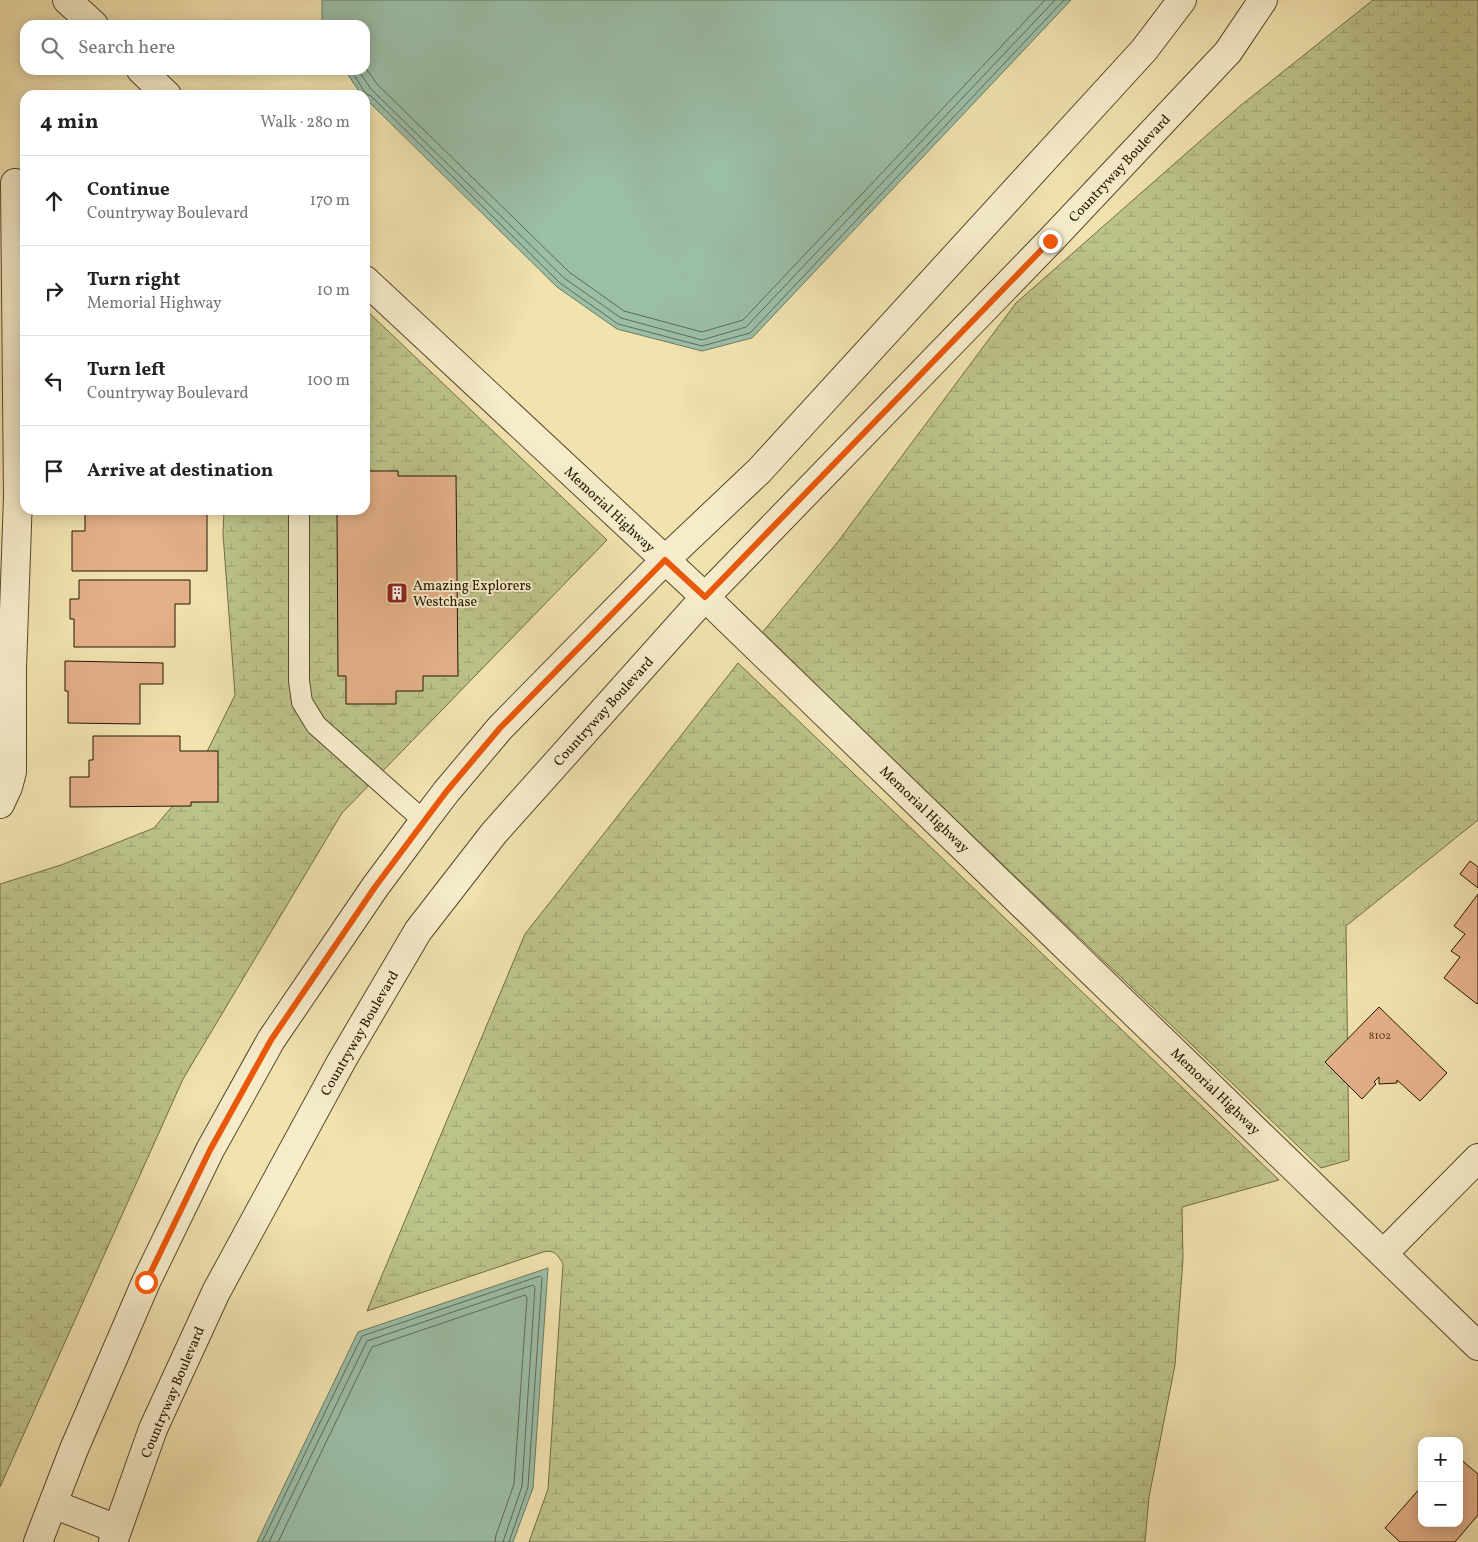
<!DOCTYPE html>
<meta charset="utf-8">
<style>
:root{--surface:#fff;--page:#f2f2f2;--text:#222;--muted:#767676;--line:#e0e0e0}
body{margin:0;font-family:Vollkorn,serif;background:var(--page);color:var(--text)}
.controls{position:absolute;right:15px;bottom:15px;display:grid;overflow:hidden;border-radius:10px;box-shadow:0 2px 12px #0003}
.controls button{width:45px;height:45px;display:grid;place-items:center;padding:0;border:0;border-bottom:1px solid var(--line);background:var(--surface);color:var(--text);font:25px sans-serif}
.stop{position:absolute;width:15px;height:15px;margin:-11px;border:4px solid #ea580c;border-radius:50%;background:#fff}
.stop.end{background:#ea580c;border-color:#fff;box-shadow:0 1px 5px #0008}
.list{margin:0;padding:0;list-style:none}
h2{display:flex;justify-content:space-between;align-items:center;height:65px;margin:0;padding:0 20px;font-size:21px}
h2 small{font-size:16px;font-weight:400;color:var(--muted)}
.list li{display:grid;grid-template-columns:32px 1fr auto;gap:15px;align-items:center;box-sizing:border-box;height:90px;padding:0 20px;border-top:1px solid var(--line)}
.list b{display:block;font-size:19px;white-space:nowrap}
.list p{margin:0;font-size:16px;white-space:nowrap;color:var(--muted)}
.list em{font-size:16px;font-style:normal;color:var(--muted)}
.icon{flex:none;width:28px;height:28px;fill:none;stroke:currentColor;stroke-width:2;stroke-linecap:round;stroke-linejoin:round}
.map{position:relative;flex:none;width:1478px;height:1542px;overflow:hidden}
.search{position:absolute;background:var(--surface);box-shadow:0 2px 12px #0003;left:20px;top:20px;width:350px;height:55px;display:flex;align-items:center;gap:12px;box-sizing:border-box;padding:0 18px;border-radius:15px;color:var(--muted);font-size:19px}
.panel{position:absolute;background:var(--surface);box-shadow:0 2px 12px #0003;left:20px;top:90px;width:350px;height:425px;border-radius:15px}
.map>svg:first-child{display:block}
.wetland{fill:url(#wetland-marsh);stroke:#706c46}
.water{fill:#9bbea7;stroke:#6b7a65}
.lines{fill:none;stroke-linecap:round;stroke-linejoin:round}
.shore{stroke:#606a54;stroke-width:1}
.building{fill:#e3b088;stroke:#241502}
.service-casing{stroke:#57482d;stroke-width:22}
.minor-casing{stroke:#57482d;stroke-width:30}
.tertiary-casing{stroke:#57482d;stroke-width:30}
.service{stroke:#f6ecca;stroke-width:20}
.minor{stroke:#f6ecca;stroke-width:28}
.tertiary{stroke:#f6ecca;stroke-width:28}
.route{stroke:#ea580c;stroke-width:6}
.labels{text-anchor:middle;stroke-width:4;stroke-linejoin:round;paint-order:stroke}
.number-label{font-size:11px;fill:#543c24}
.street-label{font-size:14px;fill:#241502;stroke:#f6ecca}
.poi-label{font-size:14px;fill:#241502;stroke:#f6ecca;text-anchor:start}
</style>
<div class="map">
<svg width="1478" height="1542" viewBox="0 0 1478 1542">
<defs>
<pattern id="wetland-marsh" width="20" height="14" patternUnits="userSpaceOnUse" patternTransform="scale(1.25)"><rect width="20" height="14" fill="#bcc389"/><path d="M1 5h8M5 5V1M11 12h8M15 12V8" fill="none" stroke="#a1a775"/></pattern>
</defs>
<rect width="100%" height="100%" fill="#f1e2ae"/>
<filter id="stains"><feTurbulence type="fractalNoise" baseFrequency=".004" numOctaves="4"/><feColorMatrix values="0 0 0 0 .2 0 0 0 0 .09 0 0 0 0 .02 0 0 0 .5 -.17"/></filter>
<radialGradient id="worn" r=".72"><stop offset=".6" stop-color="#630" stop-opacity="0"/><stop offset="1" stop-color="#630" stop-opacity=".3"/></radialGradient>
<!-- wetland -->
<path class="wetland" d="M 1373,0 L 1478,0 L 1478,820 L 1346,926 L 1349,1160 L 1321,1168 L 761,634 L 837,543 L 1016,303 L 1240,106 Z
M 365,309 L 607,540 L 342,813 L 183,1079 L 0,1487 L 0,884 L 61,865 L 154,828 L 191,784 L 235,695 L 223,534 L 224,510 L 365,510 Z
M 738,663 L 1279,1180 L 1182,1207 L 1183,1259 L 1175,1365 L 1149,1497 L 1145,1542 L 529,1542 L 548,1489 L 563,1264 C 558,1255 554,1249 543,1252 L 367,1311 L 525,934 Z"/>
<!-- water -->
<path class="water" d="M 322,0 L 1071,0 L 752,338 L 702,351 L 617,329 L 557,287 L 365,98 L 365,95 L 360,93 L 345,70 L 365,70 L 365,25 L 322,25 Z
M 548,1268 L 533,1488 L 513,1542 L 257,1542 L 358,1332 Z"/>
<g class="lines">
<!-- shore -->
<path class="shore" d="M 365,67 L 377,84 L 569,272 L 624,311 L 702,332 L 743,320 L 1045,0
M 351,70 L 366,94 L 371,96 L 560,283 L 618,324 L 702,346 L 750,333 L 1064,0
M 358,70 L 371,89 L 564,278 L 621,318 L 702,340 L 746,327 L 1055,0
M 262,1542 L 362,1336 L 540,1276 L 542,1278 L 528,1487 L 509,1542
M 269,1542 L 367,1341 L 533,1285 L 535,1287 L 522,1486 L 503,1542
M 278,1542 L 372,1347 L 525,1295 L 527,1298 L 514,1484 L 496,1535 L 495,1542"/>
</g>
<!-- building -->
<path class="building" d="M 365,471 L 398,471 L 398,476 L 456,476 L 458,676 L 423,676 L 423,691 L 396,691 L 396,704 L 346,704 L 346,676 L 338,676 L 337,510 L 365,510 Z
M 85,510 L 207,510 L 207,571 L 72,571 L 72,531 L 85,531 Z
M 79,580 L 190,580 L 190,604 L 175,604 L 175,647 L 74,647 L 74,619 L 70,619 L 70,599 L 79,599 Z
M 65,661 L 163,663 L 163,684 L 140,684 L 140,724 L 68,723 L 68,691 L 65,691 Z
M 93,736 L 180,736 L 180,751 L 218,751 L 218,802 L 191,802 L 191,806 L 70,807 L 70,777 L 89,777 L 89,760 L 93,760 Z
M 1470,861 L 1478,867 L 1478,888 L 1460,874 Z
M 1478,894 L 1478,1003 L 1477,1004 L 1444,978 L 1460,957 L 1451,951 L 1465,934 L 1454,926 Z
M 1379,1007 L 1447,1073 L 1420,1101 L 1397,1080 L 1397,1083 L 1379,1084 L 1379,1077 L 1374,1082 L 1376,1084 L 1362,1099 L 1325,1062 Z
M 1459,1458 L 1478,1474 L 1478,1515 L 1455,1542 L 1400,1542 L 1385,1528 L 1422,1486 L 1422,1523 L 1459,1523 Z"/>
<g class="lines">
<!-- service casing -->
<g class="service-casing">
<path id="service" d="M 299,510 L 299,681 L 302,702 L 316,725 L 424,821"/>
</g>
<!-- minor casing -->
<g class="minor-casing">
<path id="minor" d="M 0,804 L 8,787 L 12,772 L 12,668 L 18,497 L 15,183
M 1384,1253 L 1478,1158"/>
</g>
<!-- tertiary casing -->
<g class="tertiary-casing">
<path id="tertiary" d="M 67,0 L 94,25
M 141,70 L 167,95
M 365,280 L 705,597 L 1478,1346
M 53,1504 L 117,1529
M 38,1542 L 74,1449 L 146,1282 L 210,1150 L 271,1040 L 375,887 L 424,821 L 446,792 L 500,728 L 665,560 L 759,471 L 1144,50 L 1182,0
M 113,1542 L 153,1429 L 216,1292 L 341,1062 L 418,931 L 494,833 L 705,597 L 1050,241 L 1228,52 L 1263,0"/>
</g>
<!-- service -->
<use href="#service" class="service"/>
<!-- minor -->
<use href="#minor" class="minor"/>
<!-- tertiary -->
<use href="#tertiary" class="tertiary"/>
</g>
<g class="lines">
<!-- route -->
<path class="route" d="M 146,1282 L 210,1150 L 271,1040 L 375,887 L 446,792 L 500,728 L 665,560 L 705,597 L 1050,241"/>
</g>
<!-- icons -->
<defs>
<g id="building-square" transform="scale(1.125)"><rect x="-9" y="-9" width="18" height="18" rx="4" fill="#8f2418" stroke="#f6ecca"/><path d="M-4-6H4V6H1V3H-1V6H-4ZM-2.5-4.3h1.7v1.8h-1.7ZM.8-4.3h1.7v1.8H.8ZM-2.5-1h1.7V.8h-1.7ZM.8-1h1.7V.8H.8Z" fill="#fff"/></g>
</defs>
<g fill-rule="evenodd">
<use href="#building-square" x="397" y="593"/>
</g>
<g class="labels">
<!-- number labels -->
<g class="number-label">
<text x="1380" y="1039">8102</text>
</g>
<!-- street labels -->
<g class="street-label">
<text transform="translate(1119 168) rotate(-47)" y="5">Countryway Boulevard</text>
<text transform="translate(610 509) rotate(43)" y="5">Memorial Highway</text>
<text transform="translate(603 711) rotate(-48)" y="5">Countryway Boulevard</text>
<text transform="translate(925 809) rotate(44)" y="5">Memorial Highway</text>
<text transform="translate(359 1033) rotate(-60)" y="5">Countryway Boulevard</text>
<text transform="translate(1216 1091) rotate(44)" y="5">Memorial Highway</text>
<text transform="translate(172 1392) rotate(-67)" y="5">Countryway Boulevard</text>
</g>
<!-- poi labels -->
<g class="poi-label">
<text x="413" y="590">Amazing Explorers<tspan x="413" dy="16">Westchase</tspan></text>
</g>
</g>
<rect width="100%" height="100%" filter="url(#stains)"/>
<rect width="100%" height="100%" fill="url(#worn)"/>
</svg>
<div class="controls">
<button>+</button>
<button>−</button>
</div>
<div class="stop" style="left:146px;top:1282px"></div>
<div class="stop end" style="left:1050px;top:241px"></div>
<div class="search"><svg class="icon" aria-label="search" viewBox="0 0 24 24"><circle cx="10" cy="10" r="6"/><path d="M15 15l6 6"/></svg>Search here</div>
<section class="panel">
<h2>4 min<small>Walk · 280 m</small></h2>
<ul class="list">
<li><svg class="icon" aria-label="ahead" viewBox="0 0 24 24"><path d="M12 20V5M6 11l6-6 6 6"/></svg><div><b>Continue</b><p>Countryway Boulevard</p></div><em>170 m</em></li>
<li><svg class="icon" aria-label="right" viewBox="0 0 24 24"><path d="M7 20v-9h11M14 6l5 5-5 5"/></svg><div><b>Turn right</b><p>Memorial Highway</p></div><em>10 m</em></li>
<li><svg class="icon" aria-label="left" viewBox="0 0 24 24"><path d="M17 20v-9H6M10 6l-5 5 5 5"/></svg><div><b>Turn left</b><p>Countryway Boulevard</p></div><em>100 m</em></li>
<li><svg class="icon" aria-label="arrive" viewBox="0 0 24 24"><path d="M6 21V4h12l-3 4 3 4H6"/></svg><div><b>Arrive at destination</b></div></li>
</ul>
</section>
</div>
